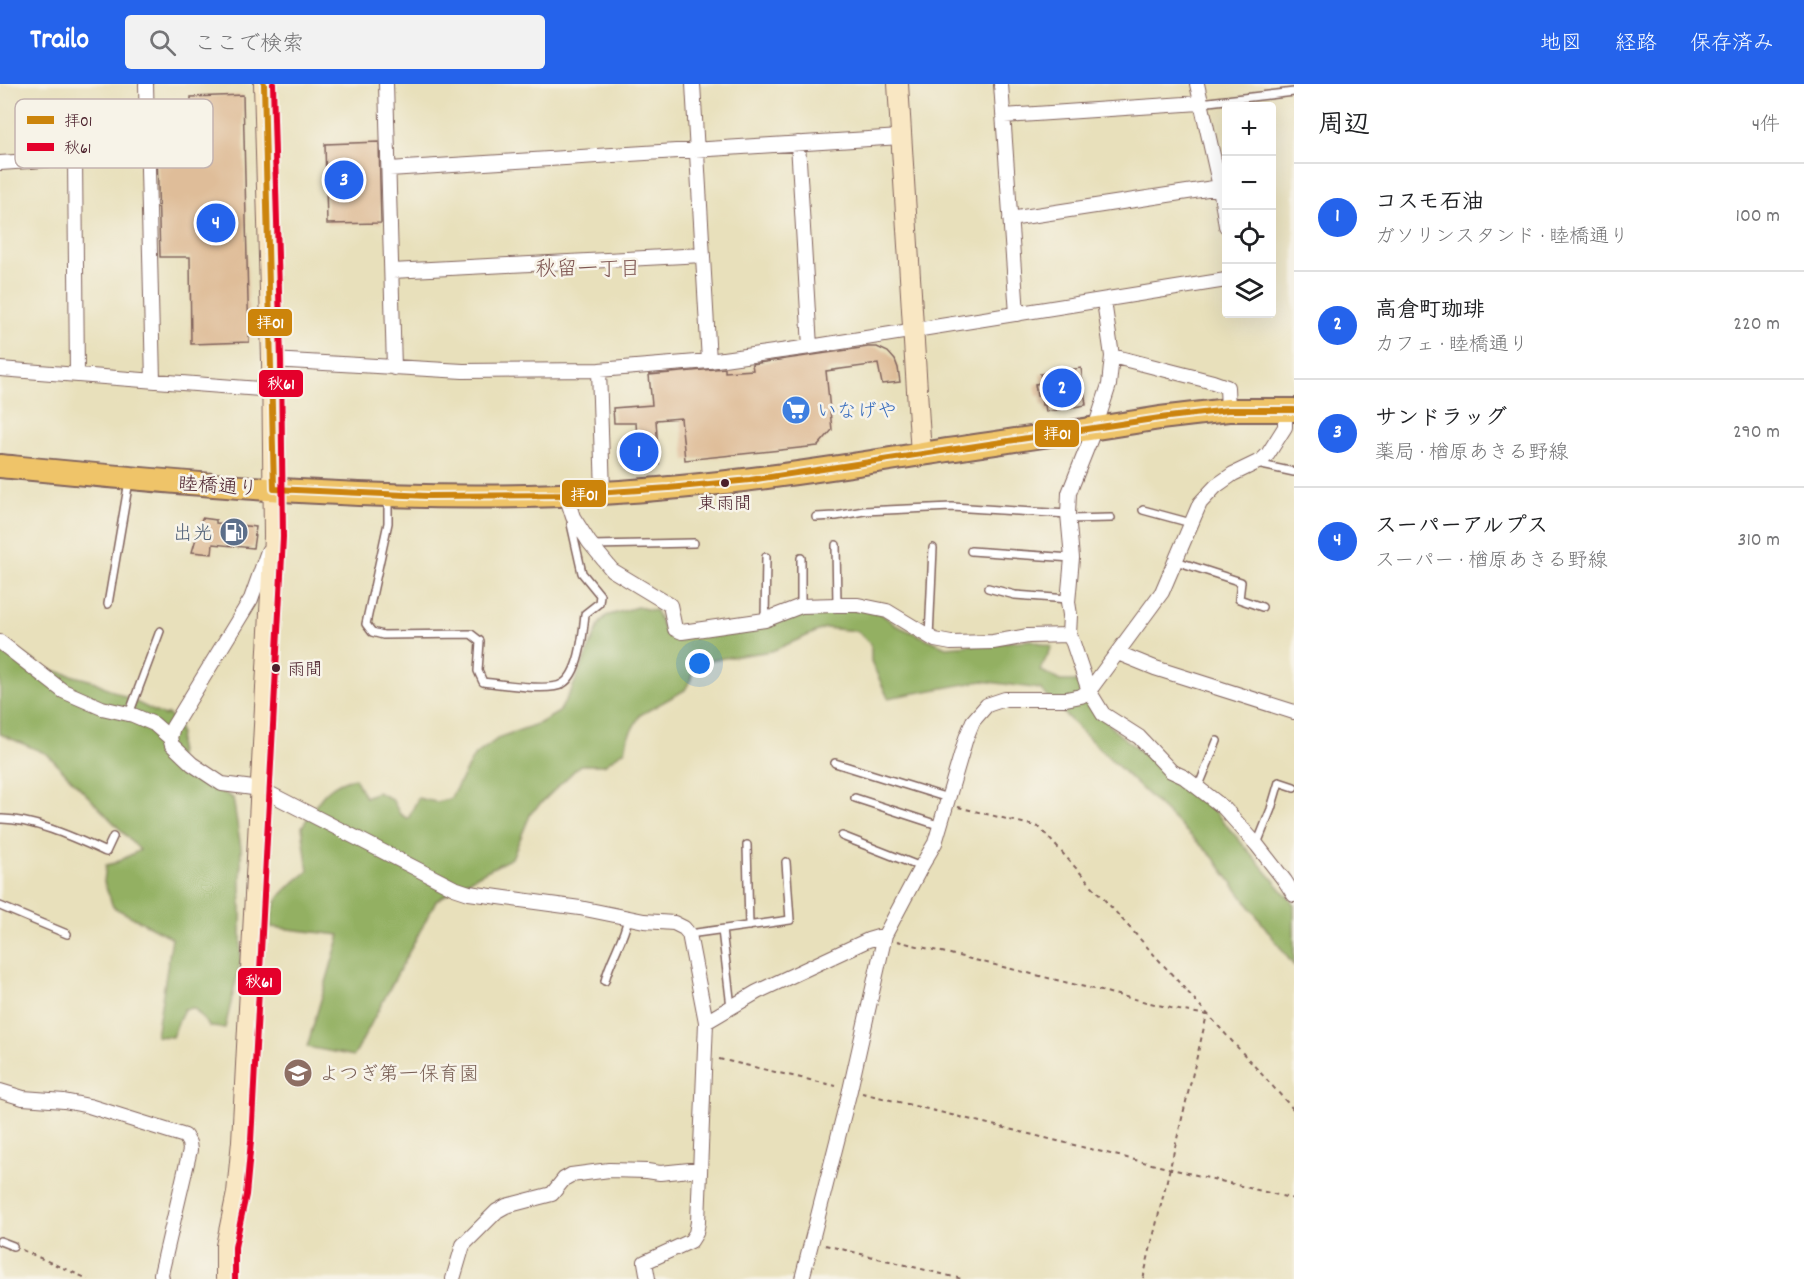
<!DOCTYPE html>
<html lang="ja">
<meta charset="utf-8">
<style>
:root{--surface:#fff;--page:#f2f2f2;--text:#202124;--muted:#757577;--line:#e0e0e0;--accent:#2563eb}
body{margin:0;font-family:Dekko,"Klee One",sans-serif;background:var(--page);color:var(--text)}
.controls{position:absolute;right:18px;top:18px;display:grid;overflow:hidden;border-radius:6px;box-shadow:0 6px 24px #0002}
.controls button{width:54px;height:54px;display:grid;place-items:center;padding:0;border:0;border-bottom:2px solid var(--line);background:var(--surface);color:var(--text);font:30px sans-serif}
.you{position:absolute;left:700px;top:580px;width:21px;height:21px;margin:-15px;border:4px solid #fff;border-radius:50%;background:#1a73e8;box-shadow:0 0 0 9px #1a73e833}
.badge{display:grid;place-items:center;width:39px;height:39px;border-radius:50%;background:var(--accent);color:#fff;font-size:20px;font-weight:700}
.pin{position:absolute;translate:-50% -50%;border:3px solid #fff;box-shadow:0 2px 6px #0006}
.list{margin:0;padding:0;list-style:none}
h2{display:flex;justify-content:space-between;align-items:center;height:78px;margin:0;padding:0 24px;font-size:26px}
h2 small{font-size:20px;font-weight:400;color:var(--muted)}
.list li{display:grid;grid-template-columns:39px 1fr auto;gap:18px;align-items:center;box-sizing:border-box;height:108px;padding:0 24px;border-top:2px solid var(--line)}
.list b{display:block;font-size:22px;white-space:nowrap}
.list p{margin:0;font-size:20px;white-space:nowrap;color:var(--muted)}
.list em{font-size:20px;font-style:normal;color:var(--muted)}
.icon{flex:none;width:33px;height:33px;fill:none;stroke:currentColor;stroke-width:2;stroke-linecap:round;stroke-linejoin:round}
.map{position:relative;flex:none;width:1294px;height:1195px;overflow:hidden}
header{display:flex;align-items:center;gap:36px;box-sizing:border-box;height:84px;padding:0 30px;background:var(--accent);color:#fff}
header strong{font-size:28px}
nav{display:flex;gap:33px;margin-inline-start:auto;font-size:21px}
.search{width:420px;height:54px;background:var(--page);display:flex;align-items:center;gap:15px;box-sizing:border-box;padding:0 21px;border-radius:6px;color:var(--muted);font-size:22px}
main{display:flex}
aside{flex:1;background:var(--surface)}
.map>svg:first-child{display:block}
.forest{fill:#93b062;stroke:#6e6846;stroke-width:1.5}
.building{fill:#dfbd99}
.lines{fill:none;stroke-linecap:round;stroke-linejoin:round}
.lane-casing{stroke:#81635d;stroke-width:10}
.street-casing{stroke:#81635d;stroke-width:16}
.secondary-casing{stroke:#81635d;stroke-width:22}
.primary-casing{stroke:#81635d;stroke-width:26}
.path{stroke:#81635d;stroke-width:2;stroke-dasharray:4.5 4.5;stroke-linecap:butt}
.lane{stroke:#fff;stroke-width:7}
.street{stroke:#fff;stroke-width:14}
.secondary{stroke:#f9e7c3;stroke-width:20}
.primary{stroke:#efc469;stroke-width:22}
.bus-1-casing{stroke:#f7f3e8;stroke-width:10}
.bus-2-casing{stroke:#f7f3e8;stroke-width:10}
.bus-1{stroke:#cc840b;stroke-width:6}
.bus-2{stroke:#e4002b;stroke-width:6}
.bus-dot{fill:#4a1f2b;stroke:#f7f3e8;stroke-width:2}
.labels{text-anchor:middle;stroke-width:5;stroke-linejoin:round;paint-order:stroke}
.bus-label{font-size:18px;fill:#4a1f2b;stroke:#f7f3e8}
.shop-label{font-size:20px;fill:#366cbe;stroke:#f7f3e8;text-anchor:start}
.street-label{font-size:20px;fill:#4a1f2b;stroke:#f7f3e8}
.service-label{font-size:20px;fill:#4e5e75;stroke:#f7f3e8;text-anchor:end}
.education-label{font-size:20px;fill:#785e54;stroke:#f7f3e8;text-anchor:start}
.neighbourhood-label{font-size:21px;fill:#7e5652;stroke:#f7f3e8}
.key{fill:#f7f3e8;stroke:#c3b3af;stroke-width:1.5}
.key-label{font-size:16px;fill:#4a1f2b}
.line-badge{stroke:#f7f3e8;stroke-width:2}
.badge-label{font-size:16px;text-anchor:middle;font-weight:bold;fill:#fff}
</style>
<header>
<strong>Trailo</strong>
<div class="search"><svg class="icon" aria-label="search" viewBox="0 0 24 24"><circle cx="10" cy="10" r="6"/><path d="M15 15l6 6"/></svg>ここで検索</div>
<nav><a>地図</a><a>経路</a><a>保存済み</a></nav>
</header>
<main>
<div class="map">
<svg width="1294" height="1195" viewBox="0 0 1294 1195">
<rect width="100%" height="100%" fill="#f7f3e8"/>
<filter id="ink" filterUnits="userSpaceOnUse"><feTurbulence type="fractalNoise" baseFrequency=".0167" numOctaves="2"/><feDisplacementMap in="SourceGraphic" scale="12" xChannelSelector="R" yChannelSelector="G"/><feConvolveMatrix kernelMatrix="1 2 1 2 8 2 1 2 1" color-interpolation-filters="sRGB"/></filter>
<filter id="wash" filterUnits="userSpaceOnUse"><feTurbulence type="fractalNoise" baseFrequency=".008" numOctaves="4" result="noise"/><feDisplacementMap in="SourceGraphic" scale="24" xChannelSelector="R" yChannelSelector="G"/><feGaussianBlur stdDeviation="1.35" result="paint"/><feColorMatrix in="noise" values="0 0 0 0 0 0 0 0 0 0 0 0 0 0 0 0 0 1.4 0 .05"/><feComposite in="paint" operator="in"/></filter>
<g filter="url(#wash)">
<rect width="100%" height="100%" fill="#e8e0bb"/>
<!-- forest -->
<path class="forest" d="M 637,523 L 656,527 L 665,548 L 741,546 L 799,529 L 874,524 L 895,541 L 946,563 L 1032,556 L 1052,563 L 1040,586 L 1060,597 L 1076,597 L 1114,646 L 1215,728 L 1294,820 L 1294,882 L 1213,773 L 1079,645 L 1040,605 L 982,597 L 888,614 L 871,577 L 871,560 L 857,547 L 825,544 L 772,567 L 697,578 L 693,585 L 691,595 L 685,606 L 640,631 L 628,653 L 625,666 L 604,681 L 580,681 L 531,729 L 512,774 L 467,797 L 436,817 L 354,972 L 307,963 L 340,851 L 271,843 C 271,812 287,805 308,787 L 302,743 C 316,721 326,698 355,694 L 365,713 L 377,708 L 392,715 L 400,730 L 408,735 L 418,714 L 436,718 L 450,715 L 474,672 L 500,653 L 540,639 L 559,628 L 572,605 L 600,539 L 606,532 Z
M 0,555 L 44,584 L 93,597 L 164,632 L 168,630 L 178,642 L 180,648 L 178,676 L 202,697 L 233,714 L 241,764 L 241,876 L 225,944 L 210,943 L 194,924 L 184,925 L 172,953 L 156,952 L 172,854 L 113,823 L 104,798 L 106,781 L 115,779 L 140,766 L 47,670 L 0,650 Z"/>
<g id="blocks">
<!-- building -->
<path class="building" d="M 243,11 L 249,258 L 191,260 L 190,173 L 160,173 L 156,32 L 191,31 L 191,13 Z
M 379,58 L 381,139 L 327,140 L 325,60 Z
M 868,263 L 877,263 L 888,268 L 895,276 L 898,284 L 900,298 L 882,300 L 878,280 L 826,287 L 832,346 L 818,362 L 685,376 L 681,334 L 656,336 L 659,380 L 639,382 L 636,339 L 614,339 L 613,324 L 652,321 L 649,291 L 725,284 L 725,288 L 753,286 L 752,280 Z
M 1081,284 L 1086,321 L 1046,328 L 1045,321 L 1042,321 L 1041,312 L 1037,312 L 1035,300 L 1042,299 L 1040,290 Z
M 202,434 L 216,436 L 216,439 L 256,443 L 253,464 L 213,460 L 212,470 L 192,468 Z"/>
</g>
</g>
<g filter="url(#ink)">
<use href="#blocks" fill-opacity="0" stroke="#81635d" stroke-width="1.5"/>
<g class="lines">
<!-- lane casing -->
<g class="lane-casing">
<path id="lane" d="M 1200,19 L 1294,8
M 1257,380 L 1294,388
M 388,413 L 388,439 L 366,540 L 372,548 L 383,551 L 471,550 L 480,557 L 478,587 L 483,598 C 500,600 550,608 562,600 C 580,590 583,549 585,530 L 599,519 L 600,511 L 582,489 L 571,440 L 572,437
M 1143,426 L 1191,439
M 816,433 L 836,432 L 864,427 L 952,423 L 1068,430
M 1068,435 L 1111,434
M 592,461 L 694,459
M 836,461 L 837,521
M 971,467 L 1072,474
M 801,474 L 801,522
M 1176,477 L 1241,498 L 1239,515 L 1262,523
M 988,504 L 1015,511 L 1068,515
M 108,520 L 129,397
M 765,536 L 766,473
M 929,553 L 933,464
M 129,630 L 160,547
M 835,679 L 948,714
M 1198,704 L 1217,657
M 855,714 L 941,742
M 0,735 C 32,734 77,755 106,768 L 113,753
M 842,752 L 921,783
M 1257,760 L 1271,725 L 1279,698 L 1294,703
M 747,761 L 749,842
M 0,822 L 67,850
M 722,846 L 731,923
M 689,850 L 790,836 L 786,778
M 605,897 C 610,875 624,856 628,834
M 0,1157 L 13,1162"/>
</g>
<!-- street casing -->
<g class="street-casing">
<path id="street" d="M 146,0 L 153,297
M 386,0 L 394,284
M 693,0 L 709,277
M 1001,0 L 1017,230
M 1197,0 L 1220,103 L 1226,142
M 1004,32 L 1200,19
M 798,59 L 810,263
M 75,74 L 77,291
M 0,79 L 148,69
M 389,85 L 901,53
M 1010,135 L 1220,103
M 392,187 L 703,171
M 1104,217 L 1112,272 L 1109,301 L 1095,344 L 1069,409 L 1068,430 L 1072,474 L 1068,518 L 1070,531 L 1069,551 L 1073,559 L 1089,607 L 1103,630 L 1139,653 L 1171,687 L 1184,693 L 1224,724 L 1257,761 L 1285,797 L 1294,811
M 1112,272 L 1213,298 L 1227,303 L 1228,326
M 272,276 L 463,287 L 599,286 L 709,277 L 810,263 L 1226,196
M 0,285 L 273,306
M 599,286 L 603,409
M 566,411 L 573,433 L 589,458 L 612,486 L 670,521 L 675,545 L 682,548 L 765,536 L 801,522 L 837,521 L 858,521 L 887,527 L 935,556 L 951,559 L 993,558 L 1028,552 L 1069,551
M 268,467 L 251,515 L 173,643 L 170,654 L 172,661 L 192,680 L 222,700 L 261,705 L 454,804 L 469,809 L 580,824 L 644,837 L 674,839 L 684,844 L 689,850 L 706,938 L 698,1138 L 696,1149 L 691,1157 L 645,1178 L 648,1195
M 0,558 L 63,607 L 102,624 L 133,631 L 154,640 L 170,654
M 1118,569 L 1155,584 L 1294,628
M 706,938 L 757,908 L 868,856 L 885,851
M 0,1007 L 23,1014 L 64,1017 L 89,1022 L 185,1052 L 189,1059 L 190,1066 L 161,1190 L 162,1195
M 453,1195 L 463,1161 L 497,1127 L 506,1122 L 552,1110 L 564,1095 L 571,1091 L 609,1086 L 647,1087 L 660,1089 L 700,1085
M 802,1195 L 850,1006 L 885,851 L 921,783 L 935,759 L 966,654 L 973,637 L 987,621 L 1005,615 L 1066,615 L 1081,612 L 1089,607 L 1162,508 L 1200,419 L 1216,402 L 1233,390 L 1262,376 L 1268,370 L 1285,343 L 1285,325"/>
</g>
<!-- secondary casing -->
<g class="secondary-casing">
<path id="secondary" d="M 898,0 L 921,371
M 226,1195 L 226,1162 L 237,1109 L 242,1057 L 274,453 L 272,276 L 264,0"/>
</g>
<!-- primary casing -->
<g class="primary-casing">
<path id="primary" d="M 0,382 C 200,401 401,421 602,409 C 710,403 816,387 922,370 C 1001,358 1081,347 1160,334 L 1228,326 L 1294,326"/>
</g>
<!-- path -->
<path class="path" d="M 958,723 L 1039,743 L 1294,1026
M 897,857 L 1179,926 L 1207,931 L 1143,1195
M 719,975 L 836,1002
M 862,1009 L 1294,1115
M 825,1161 L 962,1195
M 22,1166 L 88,1195"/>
<!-- lane -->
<use href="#lane" class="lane"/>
<!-- street -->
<use href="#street" class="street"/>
<!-- secondary -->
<use href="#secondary" class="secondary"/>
<!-- primary -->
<use href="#primary" class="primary"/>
<!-- bus-1 casing -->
<g class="bus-1-casing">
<path id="bus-1" d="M 264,0 L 274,405 L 428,412 L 566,411 L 669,404 L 750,396 L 1160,334 L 1228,326 L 1294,326"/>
</g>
<!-- bus-2 casing -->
<g class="bus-2-casing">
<path id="bus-2" d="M 235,1195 L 235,1163 L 246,1111 L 251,1057 L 283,453 L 281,276 L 273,0"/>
</g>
<!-- bus-1 -->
<use href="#bus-1" class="bus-1"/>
<!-- bus-2 -->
<use href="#bus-2" class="bus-2"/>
</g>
</g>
<!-- icons -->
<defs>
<g id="supermarket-disc" transform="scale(1.5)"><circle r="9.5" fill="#3f7fe0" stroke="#f7f3e8"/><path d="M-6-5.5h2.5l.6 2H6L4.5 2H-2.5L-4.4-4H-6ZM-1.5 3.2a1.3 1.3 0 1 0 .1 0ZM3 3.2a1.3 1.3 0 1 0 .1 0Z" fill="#fff"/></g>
<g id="fuel-disc" transform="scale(1.5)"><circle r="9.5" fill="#5c6f8a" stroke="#f7f3e8"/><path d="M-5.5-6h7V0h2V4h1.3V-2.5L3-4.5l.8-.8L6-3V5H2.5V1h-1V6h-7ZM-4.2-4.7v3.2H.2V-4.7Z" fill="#fff"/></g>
<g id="school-disc" transform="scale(1.5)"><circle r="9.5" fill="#8d6e63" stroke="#f7f3e8"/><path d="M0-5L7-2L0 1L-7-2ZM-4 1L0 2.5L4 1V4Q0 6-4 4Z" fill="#fff"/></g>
</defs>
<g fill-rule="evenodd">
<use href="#supermarket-disc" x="796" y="326"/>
<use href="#fuel-disc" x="234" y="448"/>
<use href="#school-disc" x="298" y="989"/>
</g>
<!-- markers -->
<g class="bus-dot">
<circle cx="725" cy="399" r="5"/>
<circle cx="276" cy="584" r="5"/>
</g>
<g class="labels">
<!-- bus labels -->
<g class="bus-label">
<text x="725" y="425">東雨間</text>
<text x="287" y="591" text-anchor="start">雨間</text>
</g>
<!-- shop labels -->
<g class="shop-label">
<text x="817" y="333">いなげや</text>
</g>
<!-- street labels -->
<g class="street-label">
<text transform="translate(218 401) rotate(4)" y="7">睦橋通り</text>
</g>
<!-- service labels -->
<g class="service-label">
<text x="213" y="455">出光</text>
</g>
<!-- education labels -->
<g class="education-label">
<text x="319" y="996">よつぎ第一保育園</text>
</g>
<!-- neighbourhood labels -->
<g class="neighbourhood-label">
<text x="588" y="191">秋留一丁目</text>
</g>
</g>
<!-- legend -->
<rect x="15" y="15" width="198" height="69" rx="9" class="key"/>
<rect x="27" y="32" width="27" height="8" fill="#cc840b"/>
<rect x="27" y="59" width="27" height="8" fill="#e4002b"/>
<g class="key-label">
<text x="64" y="42">拝01</text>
<text x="64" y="69">秋61</text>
</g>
<g class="line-badge">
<rect x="247" y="224" width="46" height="29" rx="6" fill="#cc840b"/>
<rect x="258" y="285" width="46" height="29" rx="6" fill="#e4002b"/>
<rect x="1034" y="335" width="46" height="29" rx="6" fill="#cc840b"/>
<rect x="561" y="395" width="46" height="29" rx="6" fill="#cc840b"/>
<rect x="237" y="883" width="45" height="29" rx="6" fill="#e4002b"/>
</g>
<g class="badge-label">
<text x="270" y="244">拝01</text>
<text x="281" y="305">秋61</text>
<text x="1057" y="355">拝01</text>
<text x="584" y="416">拝01</text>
<text x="259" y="903">秋61</text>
</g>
</svg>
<div class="controls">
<button>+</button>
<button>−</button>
<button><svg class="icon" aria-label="locate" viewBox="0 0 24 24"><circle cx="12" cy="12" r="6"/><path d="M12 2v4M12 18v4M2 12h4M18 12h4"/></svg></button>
<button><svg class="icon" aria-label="layers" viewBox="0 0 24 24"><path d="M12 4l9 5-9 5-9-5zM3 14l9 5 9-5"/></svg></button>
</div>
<div class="you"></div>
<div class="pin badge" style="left:639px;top:368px">1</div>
<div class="pin badge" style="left:1062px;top:304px">2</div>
<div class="pin badge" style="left:344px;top:96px">3</div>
<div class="pin badge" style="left:216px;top:139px">4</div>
</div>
<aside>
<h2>周辺<small>4件</small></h2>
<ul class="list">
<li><span class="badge">1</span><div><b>コスモ石油</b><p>ガソリンスタンド · 睦橋通り</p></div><em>100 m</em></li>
<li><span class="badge">2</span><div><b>高倉町珈琲</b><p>カフェ · 睦橋通り</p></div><em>220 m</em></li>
<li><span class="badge">3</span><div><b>サンドラッグ</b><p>薬局 · 楢原あきる野線</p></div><em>290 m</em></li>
<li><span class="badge">4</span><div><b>スーパーアルプス</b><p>スーパー · 楢原あきる野線</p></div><em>310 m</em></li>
</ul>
</aside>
</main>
